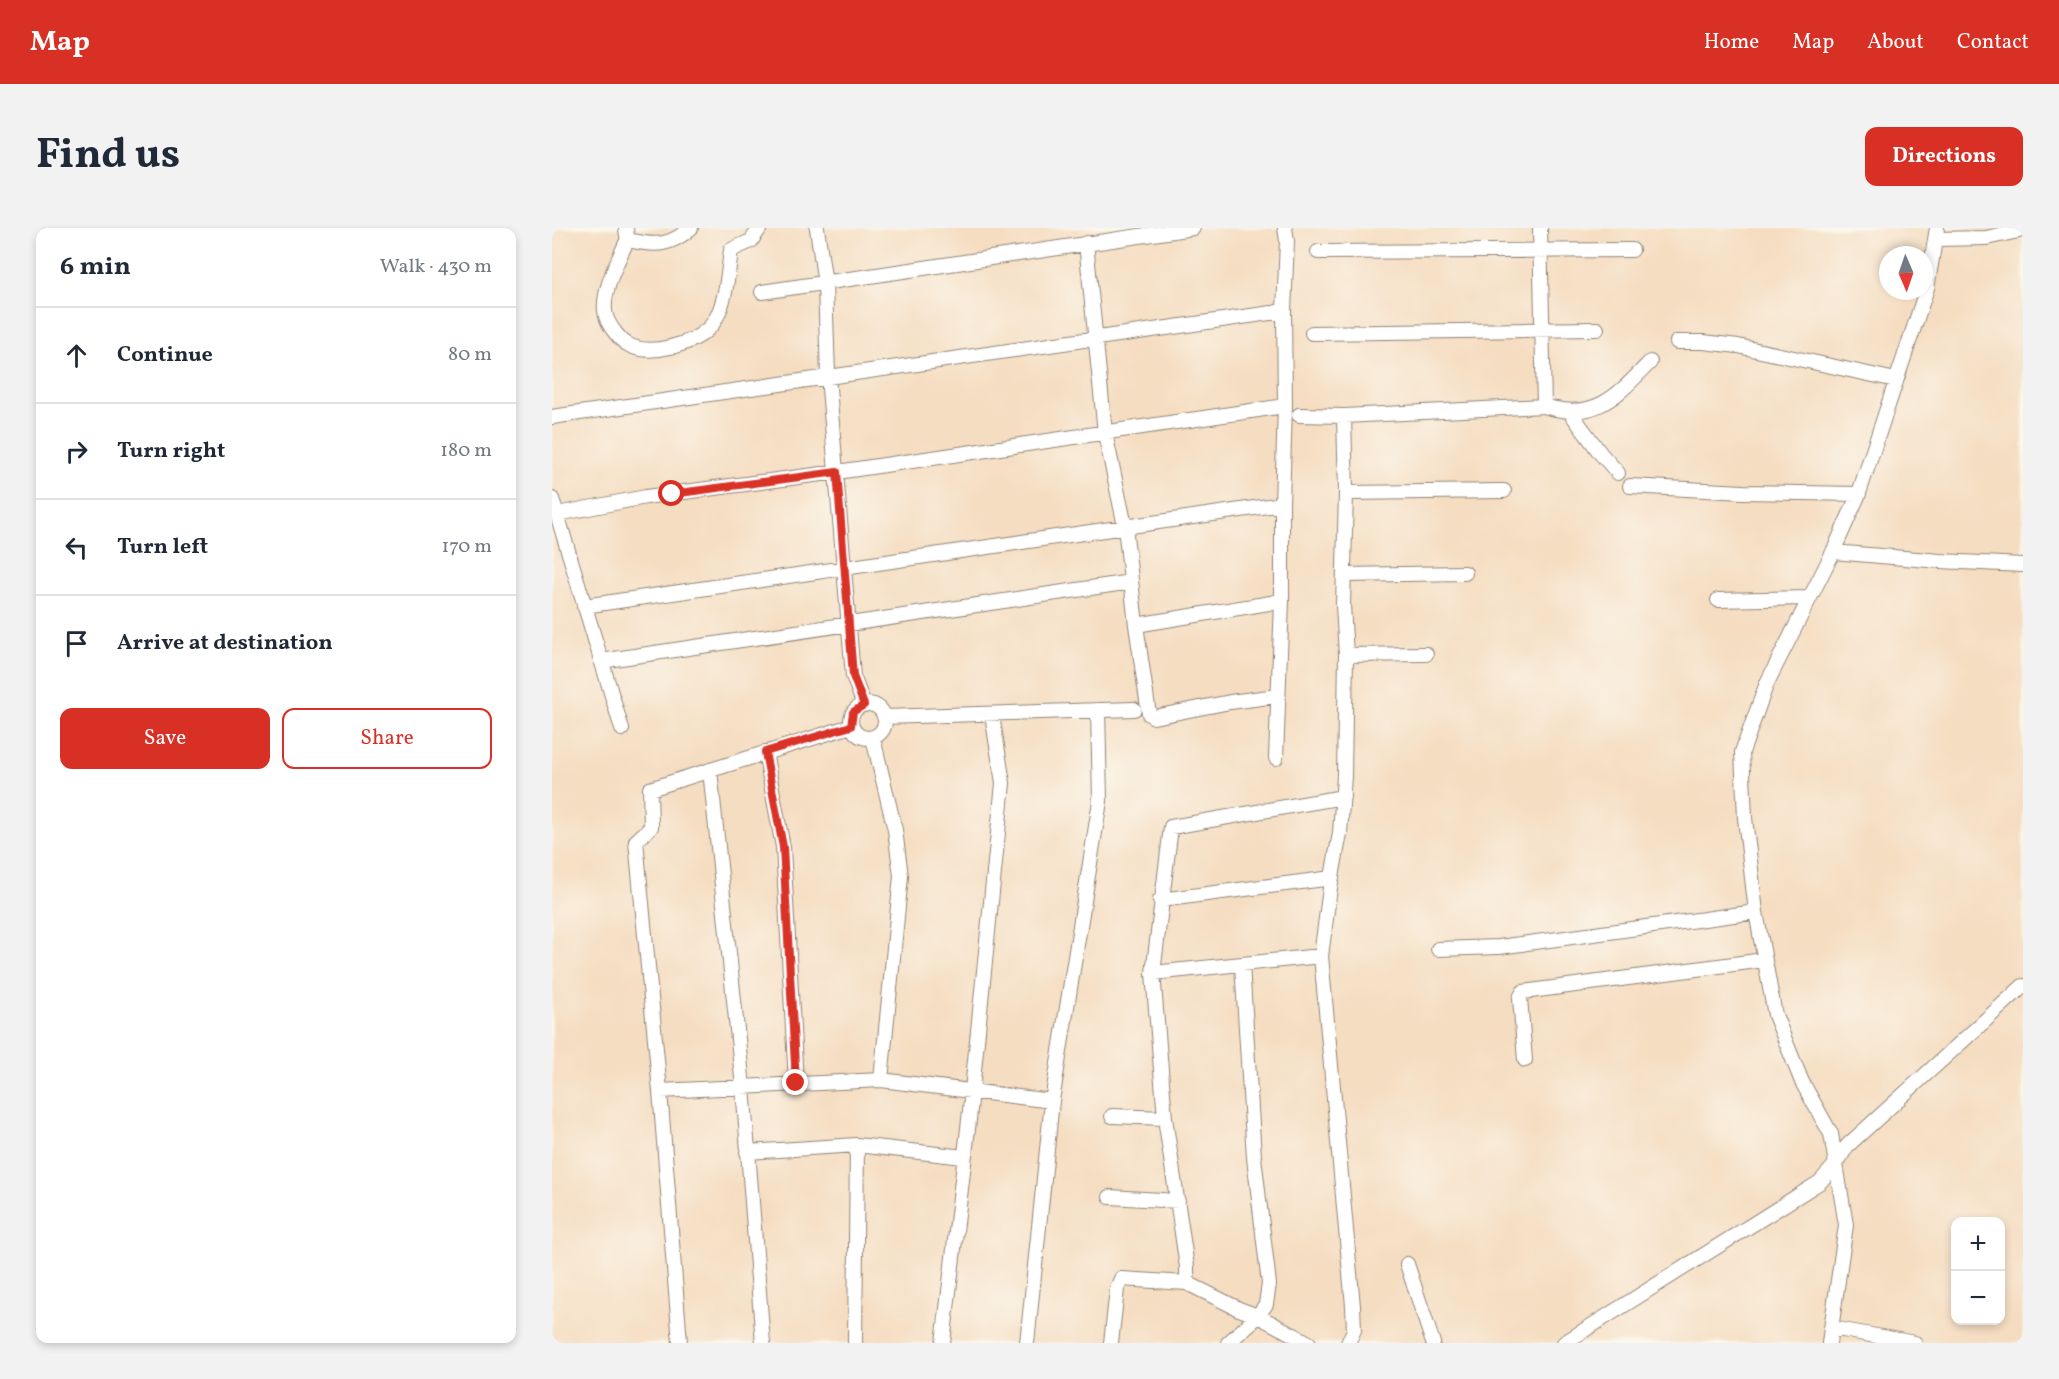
<!DOCTYPE html>
<meta charset="utf-8">
<style>
:root{--surface:#fff;--page:#f2f2f3;--text:#1f2937;--muted:#747a83;--line:#e0e1e3;--accent:#d93025}
body{margin:0;font-family:Vollkorn,serif;background:var(--page);color:var(--text)}
.controls{position:absolute;right:18px;bottom:18px;display:grid;overflow:hidden;border-radius:12px;box-shadow:0 3px 9px #0003}
.controls button{width:54px;height:54px;display:grid;place-items:center;padding:0;border:0;border-bottom:2px solid var(--line);background:var(--surface);color:var(--text);font:30px sans-serif}
.compass{position:absolute;left:1327px;top:18px;width:54px;height:54px;border-radius:50%;background:var(--surface);box-shadow:0 3px 9px #0003;rotate:178deg}
.stop{position:absolute;width:18px;height:18px;margin:-14px;border:4px solid #d93025;border-radius:50%;background:#fff}
.stop.end{background:#d93025;border-color:#fff;box-shadow:0 2px 6px #0008}
.list{margin:0;padding:0;list-style:none}
h2{display:flex;justify-content:space-between;align-items:center;height:78px;margin:0;padding:0 24px;font-size:26px}
h2 small{font-size:20px;font-weight:400;color:var(--muted)}
.list li{display:grid;grid-template-columns:39px 1fr auto;gap:18px;align-items:center;box-sizing:border-box;height:96px;padding:0 24px;border-top:2px solid var(--line)}
.list b{display:block;font-size:22px;white-space:nowrap}
.list em{font-size:20px;font-style:normal;color:var(--muted)}
.actions{display:flex;gap:12px;padding:18px 24px}
.actions a{flex:1;padding:14px 0;border:2px solid var(--accent);border-radius:12px;text-align:center;font-size:21px;color:var(--accent)}
.actions .main{background:var(--accent);color:#fff}
.icon{flex:none;width:33px;height:33px;fill:none;stroke:currentColor;stroke-width:2;stroke-linecap:round;stroke-linejoin:round}
.map{position:relative;flex:none;width:1471px;height:1115px;overflow:hidden;border-radius:12px}
header{display:flex;align-items:center;gap:36px;box-sizing:border-box;height:84px;padding:0 30px;background:var(--accent);color:#fff}
header strong{font-size:28px}
nav{display:flex;gap:33px;margin-inline-start:auto;font-size:21px}
.intro{display:flex;align-items:center;justify-content:space-between;box-sizing:border-box;height:144px;padding:0 36px}
h1{margin:0;font-size:42px}
.button{padding:15px 27px;border-radius:12px;background:var(--accent);color:#fff;font-size:21px;font-weight:700}
main{display:flex;gap:36px;padding:0 36px}
aside{flex:1;background:var(--surface);border-radius:12px;box-shadow:0 3px 9px #0003}
.map>svg:first-child{display:block}
.lines{fill:none;stroke-linecap:round;stroke-linejoin:round}
.minor-casing{stroke:#908476;stroke-width:16}
.minor{stroke:#fff;stroke-width:14}
.route{stroke:#d93025;stroke-width:8}
</style>
<header>
<strong>Map</strong>
<nav><a>Home</a><a>Map</a><a>About</a><a>Contact</a></nav>
</header>
<div class="intro"><h1>Find us</h1><a class="button">Directions</a></div>
<main>
<aside>
<h2>6 min<small>Walk · 430 m</small></h2>
<ul class="list">
<li><svg class="icon" aria-label="ahead" viewBox="0 0 24 24"><path d="M12 20V5M6 11l6-6 6 6"/></svg><div><b>Continue</b></div><em>80 m</em></li>
<li><svg class="icon" aria-label="right" viewBox="0 0 24 24"><path d="M7 20v-9h11M14 6l5 5-5 5"/></svg><div><b>Turn right</b></div><em>180 m</em></li>
<li><svg class="icon" aria-label="left" viewBox="0 0 24 24"><path d="M17 20v-9H6M10 6l-5 5 5 5"/></svg><div><b>Turn left</b></div><em>170 m</em></li>
<li><svg class="icon" aria-label="arrive" viewBox="0 0 24 24"><path d="M6 21V4h12l-3 4 3 4H6"/></svg><div><b>Arrive at destination</b></div></li>
</ul>
<div class="actions"><a class="main">Save</a><a>Share</a></div>
</aside>
<div class="map">
<svg width="1471" height="1115" viewBox="0 0 1471 1115">
<rect width="100%" height="100%" fill="#fbf7ec"/>
<filter id="ink" filterUnits="userSpaceOnUse"><feTurbulence type="fractalNoise" baseFrequency=".0167" numOctaves="2"/><feDisplacementMap in="SourceGraphic" scale="12" xChannelSelector="R" yChannelSelector="G"/><feConvolveMatrix kernelMatrix="1 2 1 2 8 2 1 2 1" color-interpolation-filters="sRGB"/></filter>
<filter id="wash" filterUnits="userSpaceOnUse"><feTurbulence type="fractalNoise" baseFrequency=".008" numOctaves="4" result="noise"/><feDisplacementMap in="SourceGraphic" scale="24" xChannelSelector="R" yChannelSelector="G"/><feGaussianBlur stdDeviation="1.35" result="paint"/><feColorMatrix in="noise" values="0 0 0 0 0 0 0 0 0 0 0 0 0 0 0 0 0 1.4 0 .05"/><feComposite in="paint" operator="in"/></filter>
<g filter="url(#wash)">
<rect width="100%" height="100%" fill="#f5ddc1"/>
</g>
<g filter="url(#ink)">
<g class="lines">
<!-- minor casing -->
<g class="minor-casing">
<path id="minor" d="M 74,0 C 74,4 76,10 75,13 C 66,32 46,70 55,91 C 58,99 68,112 75,116 C 96,129 140,117 157,100 C 174,83 176,44 179,22 L 199,13 L 208,0
M 265,0 L 273,56 L 276,148 L 301,448 L 312,477
M 988,0 L 992,178
M 1383,11 L 1434,10 L 1471,2
M 76,12 C 103,18 117,19 139,0
M 534,15 L 553,205 L 573,298 L 584,397 L 597,486 L 602,489 L 678,474 L 725,468
M 766,24 L 1080,22
M 210,64 L 641,0
M 760,105 L 1045,101
M 1125,114 L 1151,114 L 1186,118 L 1344,152
M 1018,184 L 1049,226 L 1066,245
M 747,187 L 792,188 L 992,178 C 1043,194 1065,168 1098,134
M 792,188 L 794,265 L 791,377 L 794,427 L 792,548 L 788,605 L 778,660 L 769,728 L 801,1078 L 802,1102 L 796,1115
M 0,189 L 732,83
M 1078,258 L 1191,264 L 1307,266
M 794,265 L 952,263
M 0,271 L 5,286
M 1281,324 L 1388,333 L 1471,337
M 792,347 L 913,345
M 1166,372 L 1257,370
M 32,378 L 730,276
M 584,397 L 730,373
M 794,427 L 874,426
M 49,433 L 579,354
M299 493a17 17 0 1 1 34 0a17 17 0 1 1-34 0Z
M 332,489 L 582,481
M 70,501 L 5,286 L 94,269 L 285,244 L 733,178
M 321,510 L 343,602 L 349,648 L 329,852
M 213,524 L 231,619 L 244,855
M 724,530 L 730,373 L 730,276 L 733,178 L 732,83 L 735,13 L 733,0
M 158,542 L 191,859 L 211,1115
M 608,672 L 780,650
M 886,721 L 947,719 L 1204,684
M 601,745 L 769,728
M 973,832 L 968,770 L 971,764 L 1212,732
M 108,863 L 329,852 L 500,873
M 560,888 L 613,890
M 195,924 L 305,917 L 412,929
M 558,969 L 626,973
M 855,1036 L 881,1115
M 635,1055 L 635,1039 L 613,890 L 601,745 L 619,599 L 791,569
M 1280,1100 L 1363,1115
M 128,1115 L 108,863 L 84,613 L 99,599 L 98,561 L 299,498
M 303,1115 L 305,917
M 391,1115 L 417,892 L 451,555 L 440,487
M 475,1115 L 500,873 L 548,573 L 546,482
M 559,1115 L 565,1061 L 569,1051 L 635,1055 L 687,1081 L 706,1088 L 757,1115
M 676,1115 L 706,1088 L 714,1076 L 717,1056 L 702,929 L 690,736
M 1012,1115 L 1268,954 L 1284,936 L 1295,918 L 1471,758
M 1277,1115 L 1294,997 L 1279,906 L 1250,854 L 1223,787 L 1204,684 L 1193,590 L 1190,524 L 1215,455 L 1281,324 L 1306,268 L 1375,60 L 1385,0"/>
</g>
<!-- minor -->
<use href="#minor" class="minor"/>
</g>
</g>
<g class="lines" filter="url(#ink)">
<!-- route -->
<path class="route" d="M 120,266 L 285,244 L 301,448 L 312,477 L 301,484 L 299,498 L 213,524 L 231,619 L 244,855"/>
</g>
</svg>
<div class="controls">
<button>+</button>
<button>−</button>
</div>
<svg class="compass" viewBox="-18 -18 36 36"><path d="M0-13l5 13h-10z" fill="#e53935"/><path d="M0 13l5-13h-10z" fill="#747a83"/></svg>
<div class="stop" style="left:120px;top:266px"></div>
<div class="stop end" style="left:244px;top:855px"></div>
</div>
</main>
